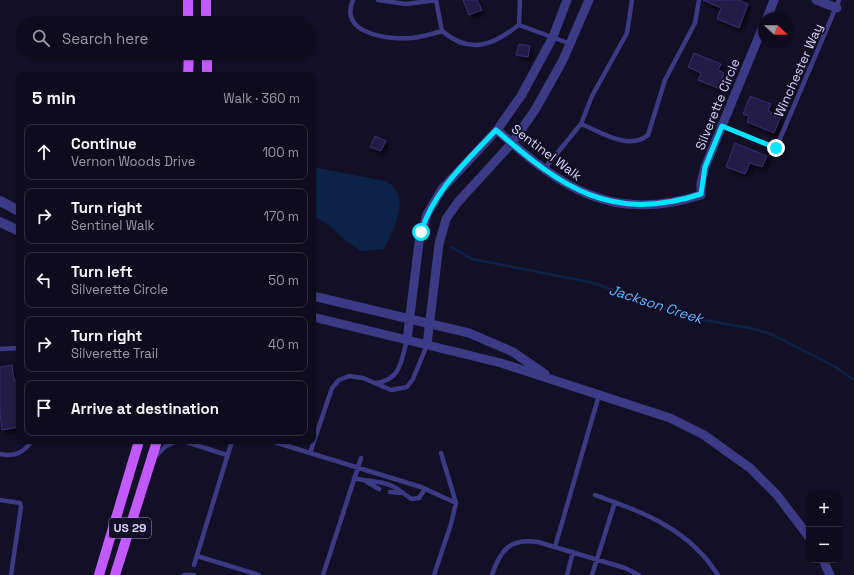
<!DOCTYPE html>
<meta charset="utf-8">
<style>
:root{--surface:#0e0b1c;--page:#1c1929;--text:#f1f3f6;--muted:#9b9ba3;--line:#2e2b3b}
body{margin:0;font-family:"Space Grotesk",sans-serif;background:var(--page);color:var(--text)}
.controls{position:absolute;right:12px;bottom:12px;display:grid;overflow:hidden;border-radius:8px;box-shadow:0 1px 3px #0004}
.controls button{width:36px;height:36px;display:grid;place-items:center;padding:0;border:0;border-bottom:1px solid var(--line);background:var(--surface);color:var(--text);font:20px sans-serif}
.compass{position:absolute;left:758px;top:12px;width:36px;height:36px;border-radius:50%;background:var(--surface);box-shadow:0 1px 3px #0004;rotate:112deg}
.stop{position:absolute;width:12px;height:12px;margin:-9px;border:3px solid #00e5ff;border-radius:50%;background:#fff}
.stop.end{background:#00e5ff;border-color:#fff;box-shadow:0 1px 4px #0008}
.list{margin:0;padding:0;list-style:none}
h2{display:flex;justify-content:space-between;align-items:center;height:52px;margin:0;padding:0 16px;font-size:17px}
h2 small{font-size:13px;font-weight:400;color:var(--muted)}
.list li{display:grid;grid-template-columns:26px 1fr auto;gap:12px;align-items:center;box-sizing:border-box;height:56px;margin:0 8px 8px;padding:0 8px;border:1px solid var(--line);border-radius:8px}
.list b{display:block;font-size:15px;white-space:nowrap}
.list p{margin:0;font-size:13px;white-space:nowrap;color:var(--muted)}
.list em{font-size:13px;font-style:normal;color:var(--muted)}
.icon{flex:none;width:22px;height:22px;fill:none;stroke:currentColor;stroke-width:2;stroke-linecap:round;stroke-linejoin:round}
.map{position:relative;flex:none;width:854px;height:575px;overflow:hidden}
.search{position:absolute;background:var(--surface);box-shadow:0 1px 3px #0004;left:16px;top:16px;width:300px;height:44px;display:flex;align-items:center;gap:10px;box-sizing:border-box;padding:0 14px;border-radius:22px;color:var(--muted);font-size:15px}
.panel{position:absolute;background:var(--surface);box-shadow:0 1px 3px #0004;left:16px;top:72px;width:300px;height:372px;border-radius:8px}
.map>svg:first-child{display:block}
.water{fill:#0c2248}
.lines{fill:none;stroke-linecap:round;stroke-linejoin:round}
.stream{stroke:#0c2248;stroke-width:2.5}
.building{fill:#241b47;stroke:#3b2d73;filter:url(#shadow)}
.service{stroke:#3d3a85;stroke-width:4.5}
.minor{stroke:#3d3a85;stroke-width:9}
.tertiary{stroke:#3d3a85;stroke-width:10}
.primary{stroke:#c25bff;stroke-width:10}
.route{stroke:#00e5ff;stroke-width:5}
.labels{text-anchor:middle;stroke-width:3.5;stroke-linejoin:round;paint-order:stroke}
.shield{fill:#130f26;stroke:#9e99be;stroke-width:1}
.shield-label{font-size:12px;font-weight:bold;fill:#d9d4ff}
.street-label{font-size:13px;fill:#d9d4ff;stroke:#130f26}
.water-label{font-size:14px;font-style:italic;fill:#62b6ff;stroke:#130f26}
</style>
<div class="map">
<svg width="854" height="575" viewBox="0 0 854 575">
<defs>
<filter id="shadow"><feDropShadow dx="3.5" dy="3.5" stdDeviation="2" flood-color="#0009"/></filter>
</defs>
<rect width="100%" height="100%" fill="#130f26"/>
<!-- water -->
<path class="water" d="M 313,167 L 385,181 C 413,194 394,230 384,249 L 361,251 L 345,240 L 327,224 L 313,216 Z"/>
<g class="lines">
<!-- stream -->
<path class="stream" d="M 451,247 L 472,259 L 594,283 L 665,309 L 704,320 L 750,328 L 771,334 L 834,366 L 854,380"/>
</g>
<!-- building -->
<path class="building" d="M 463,0 L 477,0 L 482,10 L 469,15 Z
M 703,0 L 738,0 L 748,4 L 739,28 L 717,19 L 721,8 Z
M 519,44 L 530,46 L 528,57 L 516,55 Z
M 694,53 L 721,64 L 718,70 L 724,73 L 718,88 L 698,80 L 701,73 L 688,67 Z
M 750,96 L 771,104 L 768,111 L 781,116 L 774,133 L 747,122 L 749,116 L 743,114 Z
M 375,136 L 386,141 L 381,151 L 370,147 Z
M 735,143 L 767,156 L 762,167 L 750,163 L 745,174 L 726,167 Z
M 12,365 L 14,380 L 19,379 L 19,427 L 2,430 L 0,413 L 0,367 Z"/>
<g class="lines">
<!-- service -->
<path class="service" d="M 353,0 C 338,34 389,40 412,38 C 422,37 432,34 442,31
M 378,0 L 406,4 L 436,0
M 436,0 L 442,31 C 470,55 493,45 519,25 L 571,44
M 519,25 L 520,0
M 581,124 C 601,132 629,151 648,135 L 665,80 L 695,23 L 699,0
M 722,126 L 776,148 L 839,0
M 544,169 L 581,124 L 592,96 L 627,33 L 632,0
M 0,349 L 19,348
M 376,383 C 401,380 401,361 407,340
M 183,441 L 227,455
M 271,441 L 421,487 L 456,503
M 310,453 L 332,388 L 339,380 L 349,376 L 363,378 L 391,390 L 407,387 L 413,379 L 427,345
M 0,454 C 15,457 23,453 32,441
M 155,457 L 166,446 L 178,441
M 354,478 C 368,482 381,480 394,487 C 400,490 406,496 412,499 L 419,498 L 425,489
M 367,482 L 379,489
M 390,492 L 401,493
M 595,495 C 644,513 688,528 718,575
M 0,500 L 20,503 L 21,507 L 11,575
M 555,547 L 599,395
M 197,556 L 259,575
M 194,565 L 232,441
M 184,575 L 194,575
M 323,575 L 361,458
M 434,575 L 451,524 L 456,503 L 441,453
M 492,575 C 500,550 510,538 538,542 L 625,568 L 639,575
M 567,575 L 573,552
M 592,575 L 615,502"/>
<!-- minor -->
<path class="minor" d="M 816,0 L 837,8
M 767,18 L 774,0
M 497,130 C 562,188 611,223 701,195 L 701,183 L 705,167 L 764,24
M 313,296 L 469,333 L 513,352 L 545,374
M 313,317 L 501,363 L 670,418 L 704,435 L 750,468 L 777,495 L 809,537
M 407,340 L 419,242 L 427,214 L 442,189 L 497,130 L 521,96 L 553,37 L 567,0
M 427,345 L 439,244 L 446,219 L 458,202 L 512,143 L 535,110 L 563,60 L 589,0
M 823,560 L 830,575"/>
<!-- tertiary -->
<path class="tertiary" d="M 0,201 L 19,211
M 0,222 L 19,231"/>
<!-- primary -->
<path class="primary" d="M 188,0 L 188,23
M 206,0 L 206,23
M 207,53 L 207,75
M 188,75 L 189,53
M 99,575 L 139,441
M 115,575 L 157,441"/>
</g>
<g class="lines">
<!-- route -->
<path class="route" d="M 421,232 C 434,190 467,161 496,130 C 562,188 611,223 701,194 L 705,167 L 722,126 L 776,148"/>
</g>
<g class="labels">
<!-- shield labels -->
<rect class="shield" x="109" y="518" width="42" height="20" rx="3"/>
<g class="shield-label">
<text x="130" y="532">US 29</text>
</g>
<!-- street labels -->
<g class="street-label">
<text transform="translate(798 70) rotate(-66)" y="5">Winchester Way</text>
<text transform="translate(717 104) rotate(-68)" y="5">Silverette Circle</text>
<text transform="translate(547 152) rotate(37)" y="5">Sentinel Walk</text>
</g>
<!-- water labels -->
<g class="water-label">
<text transform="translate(656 304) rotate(18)" y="5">Jackson Creek</text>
</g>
</g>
</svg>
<div class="controls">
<button>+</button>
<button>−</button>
</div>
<svg class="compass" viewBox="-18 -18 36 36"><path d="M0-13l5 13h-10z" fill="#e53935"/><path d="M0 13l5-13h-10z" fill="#9b9ba3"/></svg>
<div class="stop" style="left:421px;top:232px"></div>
<div class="stop end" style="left:776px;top:148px"></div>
<div class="search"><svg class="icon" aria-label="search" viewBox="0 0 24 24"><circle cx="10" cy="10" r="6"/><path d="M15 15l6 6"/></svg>Search here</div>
<section class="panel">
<h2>5 min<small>Walk · 360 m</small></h2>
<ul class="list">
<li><svg class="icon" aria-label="ahead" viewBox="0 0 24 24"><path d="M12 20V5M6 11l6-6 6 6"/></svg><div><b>Continue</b><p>Vernon Woods Drive</p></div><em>100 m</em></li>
<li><svg class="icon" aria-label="right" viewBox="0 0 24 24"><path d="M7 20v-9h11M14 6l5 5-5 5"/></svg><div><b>Turn right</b><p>Sentinel Walk</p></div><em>170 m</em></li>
<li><svg class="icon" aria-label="left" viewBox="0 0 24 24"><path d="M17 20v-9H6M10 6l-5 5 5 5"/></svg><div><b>Turn left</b><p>Silverette Circle</p></div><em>50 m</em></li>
<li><svg class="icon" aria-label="right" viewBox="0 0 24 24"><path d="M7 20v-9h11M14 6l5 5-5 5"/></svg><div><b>Turn right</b><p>Silverette Trail</p></div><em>40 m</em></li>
<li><svg class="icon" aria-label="arrive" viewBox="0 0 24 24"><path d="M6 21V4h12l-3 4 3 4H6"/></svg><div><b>Arrive at destination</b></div></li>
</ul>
</section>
</div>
